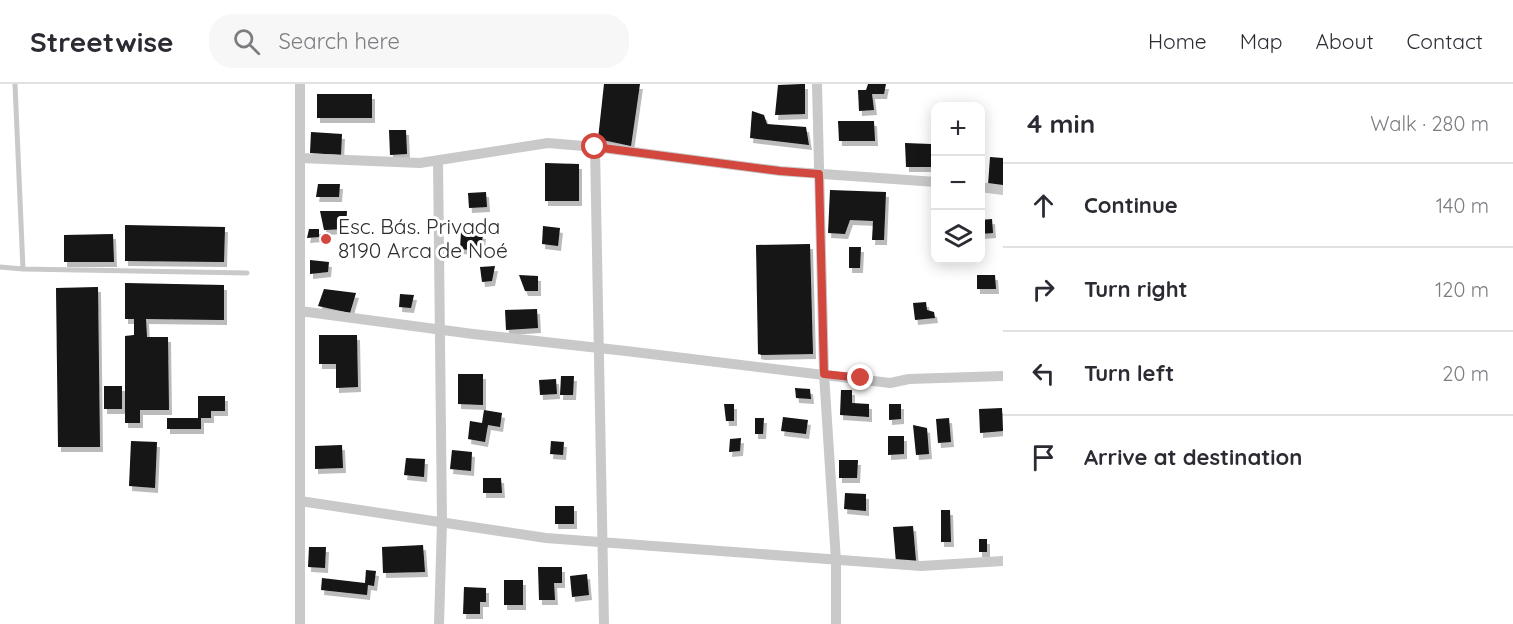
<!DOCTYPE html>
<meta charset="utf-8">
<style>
:root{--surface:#fff;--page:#f7f7f7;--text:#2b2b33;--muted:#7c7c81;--line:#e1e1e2}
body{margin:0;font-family:Quicksand,sans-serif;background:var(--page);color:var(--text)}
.controls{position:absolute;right:18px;top:18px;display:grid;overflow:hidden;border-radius:12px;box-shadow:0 3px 15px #0003}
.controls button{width:54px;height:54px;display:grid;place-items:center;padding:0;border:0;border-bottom:2px solid var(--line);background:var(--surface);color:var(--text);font:30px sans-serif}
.stop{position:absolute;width:18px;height:18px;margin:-14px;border:4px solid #d2473e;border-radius:50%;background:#fff}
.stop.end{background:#d2473e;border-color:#fff;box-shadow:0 2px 6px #0008}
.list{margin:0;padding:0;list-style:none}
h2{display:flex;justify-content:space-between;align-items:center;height:78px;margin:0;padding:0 24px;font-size:26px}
h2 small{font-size:20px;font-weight:400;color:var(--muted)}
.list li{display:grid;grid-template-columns:39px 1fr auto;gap:18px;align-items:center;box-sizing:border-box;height:84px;padding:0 24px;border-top:2px solid var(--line)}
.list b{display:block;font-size:22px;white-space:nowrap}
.list em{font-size:20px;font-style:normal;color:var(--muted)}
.icon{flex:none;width:33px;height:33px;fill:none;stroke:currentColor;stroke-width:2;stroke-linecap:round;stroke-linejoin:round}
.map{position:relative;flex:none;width:1003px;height:540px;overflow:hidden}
header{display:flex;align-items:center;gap:36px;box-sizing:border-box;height:84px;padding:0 30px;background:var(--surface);border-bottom:2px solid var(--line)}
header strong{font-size:28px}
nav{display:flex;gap:33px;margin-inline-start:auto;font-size:21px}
.search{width:420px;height:54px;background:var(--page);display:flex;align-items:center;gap:15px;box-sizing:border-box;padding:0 21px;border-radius:24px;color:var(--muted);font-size:22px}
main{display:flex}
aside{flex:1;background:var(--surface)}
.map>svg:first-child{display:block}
.building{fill:#131313;filter:url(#shadow)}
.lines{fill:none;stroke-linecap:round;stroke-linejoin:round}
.lane{stroke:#c9c9c9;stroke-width:5}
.street{stroke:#c9c9c9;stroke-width:10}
.route{stroke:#d2473e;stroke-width:8}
.poi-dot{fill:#d2473e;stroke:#fff;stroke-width:2}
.labels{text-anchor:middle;stroke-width:6;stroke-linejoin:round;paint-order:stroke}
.poi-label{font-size:21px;fill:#2c2c2c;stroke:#fff;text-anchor:start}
</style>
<header>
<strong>Streetwise</strong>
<div class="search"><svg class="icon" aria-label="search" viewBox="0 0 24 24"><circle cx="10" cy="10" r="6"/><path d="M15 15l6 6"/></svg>Search here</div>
<nav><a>Home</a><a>Map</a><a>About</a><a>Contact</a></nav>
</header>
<main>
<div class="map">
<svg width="1003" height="540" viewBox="0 0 1003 540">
<defs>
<filter id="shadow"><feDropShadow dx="3" dy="5" stdDeviation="0" flood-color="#0004"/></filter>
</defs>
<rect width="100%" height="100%" fill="#fff"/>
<!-- building -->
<path class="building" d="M 604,0 L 640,0 L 631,62 L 598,55 Z
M 802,0 L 805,0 L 805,30 L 775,31 L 778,1 Z
M 868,0 L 886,0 L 884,10 L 872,10 L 874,26 L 859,27 L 858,6 L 866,6 Z
M 317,10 L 372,10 L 372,34 L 317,34 Z
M 752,27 L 764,31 L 767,40 L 806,43 L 809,61 L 750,54 Z
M 838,37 L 874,37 L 875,57 L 839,57 Z
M 389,46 L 406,46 L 407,70 L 390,71 Z
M 311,48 L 342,50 L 341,71 L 310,69 Z
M 905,59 L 931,60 L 931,83 L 906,83 Z
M 990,73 L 1003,74 L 1003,102 L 988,101 Z
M 545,79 L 579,80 L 579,117 L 545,117 Z
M 318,100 L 340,100 L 339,113 L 316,113 Z
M 830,106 L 886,108 L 884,156 L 872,156 L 873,137 L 850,136 L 845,150 L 828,149 Z
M 486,108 L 487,123 L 469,124 L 468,109 Z
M 320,127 L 347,127 L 346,145 L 324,146 Z
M 992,135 L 993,149 L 980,150 L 980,136 Z
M 125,141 L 225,143 L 224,178 L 125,177 Z
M 543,142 L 560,144 L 558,162 L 542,160 Z
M 309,145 L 319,145 L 319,153 L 307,154 Z
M 461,148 L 483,150 L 481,167 L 460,165 Z
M 113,150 L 114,178 L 64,178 L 64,151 Z
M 810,160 L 813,270 L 762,271 L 758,270 L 756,161 Z
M 849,163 L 861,163 L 860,184 L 849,184 Z
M 310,176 L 329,178 L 328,188 L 310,190 Z
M 495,182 L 492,197 L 482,198 L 480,183 Z
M 519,191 L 538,192 L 538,207 L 525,207 Z
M 977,191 L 995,191 L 996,205 L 977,205 Z
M 125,199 L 224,201 L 224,236 L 146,235 L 147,253 L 168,253 L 169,326 L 140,326 L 140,339 L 125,339 L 125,252 L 134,251 L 134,235 L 125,235 Z
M 98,203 L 100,363 L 58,363 L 56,204 Z
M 324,205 L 356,209 L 350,229 L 318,222 Z
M 400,210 L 414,211 L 411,224 L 399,223 Z
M 926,218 L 927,226 L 934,228 L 935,234 L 915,236 L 913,219 Z
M 537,225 L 538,244 L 506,246 L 505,226 Z
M 319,251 L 357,251 L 358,303 L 336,304 L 336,280 L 319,280 Z
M 458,290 L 483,290 L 483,321 L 458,320 Z
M 561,292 L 574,292 L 573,311 L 560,311 Z
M 556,295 L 557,310 L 540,311 L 539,296 Z
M 104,302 L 122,302 L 122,325 L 104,325 Z
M 795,304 L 810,305 L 811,315 L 796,314 Z
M 841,306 L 852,306 L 852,319 L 869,320 L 869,333 L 840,331 Z
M 198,312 L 225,312 L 225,327 L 211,327 L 211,334 L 201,334 L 201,345 L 167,345 L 167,334 L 198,334 Z
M 724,320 L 734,320 L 734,337 L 726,337 Z
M 889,320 L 901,320 L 901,335 L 889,336 Z
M 1002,324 L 1003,347 L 980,349 L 979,325 Z
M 484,326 L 502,329 L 500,343 L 488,341 L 485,358 L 468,355 L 470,337 L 482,339 Z
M 783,333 L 808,336 L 806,350 L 781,347 Z
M 755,334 L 764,334 L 763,350 L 755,350 Z
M 949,334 L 951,358 L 938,359 L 936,335 Z
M 913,341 L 927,344 L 929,370 L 916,371 Z
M 888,352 L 904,352 L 904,370 L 888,371 Z
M 741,354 L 740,367 L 729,368 L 730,355 Z
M 131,357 L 157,358 L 155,404 L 129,402 Z
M 551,357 L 564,358 L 563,371 L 550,370 Z
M 342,361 L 343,384 L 315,385 L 315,362 Z
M 452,366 L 472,368 L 471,387 L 450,385 Z
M 406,374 L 425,375 L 424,393 L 404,391 Z
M 839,376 L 858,376 L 857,394 L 839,394 Z
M 483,394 L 501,394 L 502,409 L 483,409 Z
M 845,409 L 866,410 L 866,427 L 844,425 Z
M 555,422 L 574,422 L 574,440 L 555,440 Z
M 941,426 L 950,426 L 951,458 L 941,458 Z
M 913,442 L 916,477 L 896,479 L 893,443 Z
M 979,455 L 987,455 L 987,468 L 979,468 Z
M 423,461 L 425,488 L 383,489 L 382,463 Z
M 309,463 L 326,463 L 325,484 L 308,483 Z
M 538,483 L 562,483 L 562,499 L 554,499 L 555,516 L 539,516 Z
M 366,486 L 376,487 L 374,502 L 368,501 L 367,511 L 321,506 L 322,494 L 365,499 Z
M 587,490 L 589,511 L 572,513 L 570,492 Z
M 504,496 L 523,496 L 523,521 L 504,521 Z
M 464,503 L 486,504 L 486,518 L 480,518 L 480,530 L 463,530 Z"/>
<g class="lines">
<!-- lane -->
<path class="lane" d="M 15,0 L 23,185
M 0,183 L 23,185 L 247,189"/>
<!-- street -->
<path class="street" d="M 300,0 L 300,540
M 817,0 L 824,290 L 836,477 L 836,540
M 595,63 L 604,540
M 300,74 L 420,79 L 548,59 L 595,63 L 780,87 L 936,98
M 438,76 L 442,438 L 439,540
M 980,103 L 1003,106
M 300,227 L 473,250 L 626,267 L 890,299 L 909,295 L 1003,292
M 300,417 L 546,454 L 921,482 L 1003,477"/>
</g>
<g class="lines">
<!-- route -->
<path class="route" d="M 595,63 L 780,87 L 819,90 L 824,290 L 861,294"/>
</g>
<!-- markers -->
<circle class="poi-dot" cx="326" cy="155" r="6"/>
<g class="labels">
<!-- poi labels -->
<g class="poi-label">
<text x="338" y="150">Esc. Bás. Privada<tspan x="338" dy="24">8190 Arca de Noé</tspan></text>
</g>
</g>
</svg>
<div class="controls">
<button>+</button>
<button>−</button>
<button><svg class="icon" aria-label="layers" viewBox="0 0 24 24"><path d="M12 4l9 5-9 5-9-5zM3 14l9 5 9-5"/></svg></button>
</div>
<div class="stop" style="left:595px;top:63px"></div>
<div class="stop end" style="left:861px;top:294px"></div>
</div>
<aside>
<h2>4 min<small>Walk · 280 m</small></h2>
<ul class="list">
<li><svg class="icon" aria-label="ahead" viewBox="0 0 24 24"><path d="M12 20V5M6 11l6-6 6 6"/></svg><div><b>Continue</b></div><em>140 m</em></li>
<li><svg class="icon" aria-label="right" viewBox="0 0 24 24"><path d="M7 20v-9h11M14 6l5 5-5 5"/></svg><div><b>Turn right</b></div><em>120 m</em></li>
<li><svg class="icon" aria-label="left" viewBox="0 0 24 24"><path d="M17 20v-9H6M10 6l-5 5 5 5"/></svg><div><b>Turn left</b></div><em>20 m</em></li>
<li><svg class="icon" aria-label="arrive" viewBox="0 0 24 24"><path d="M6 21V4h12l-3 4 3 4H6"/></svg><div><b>Arrive at destination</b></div></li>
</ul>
</aside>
</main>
